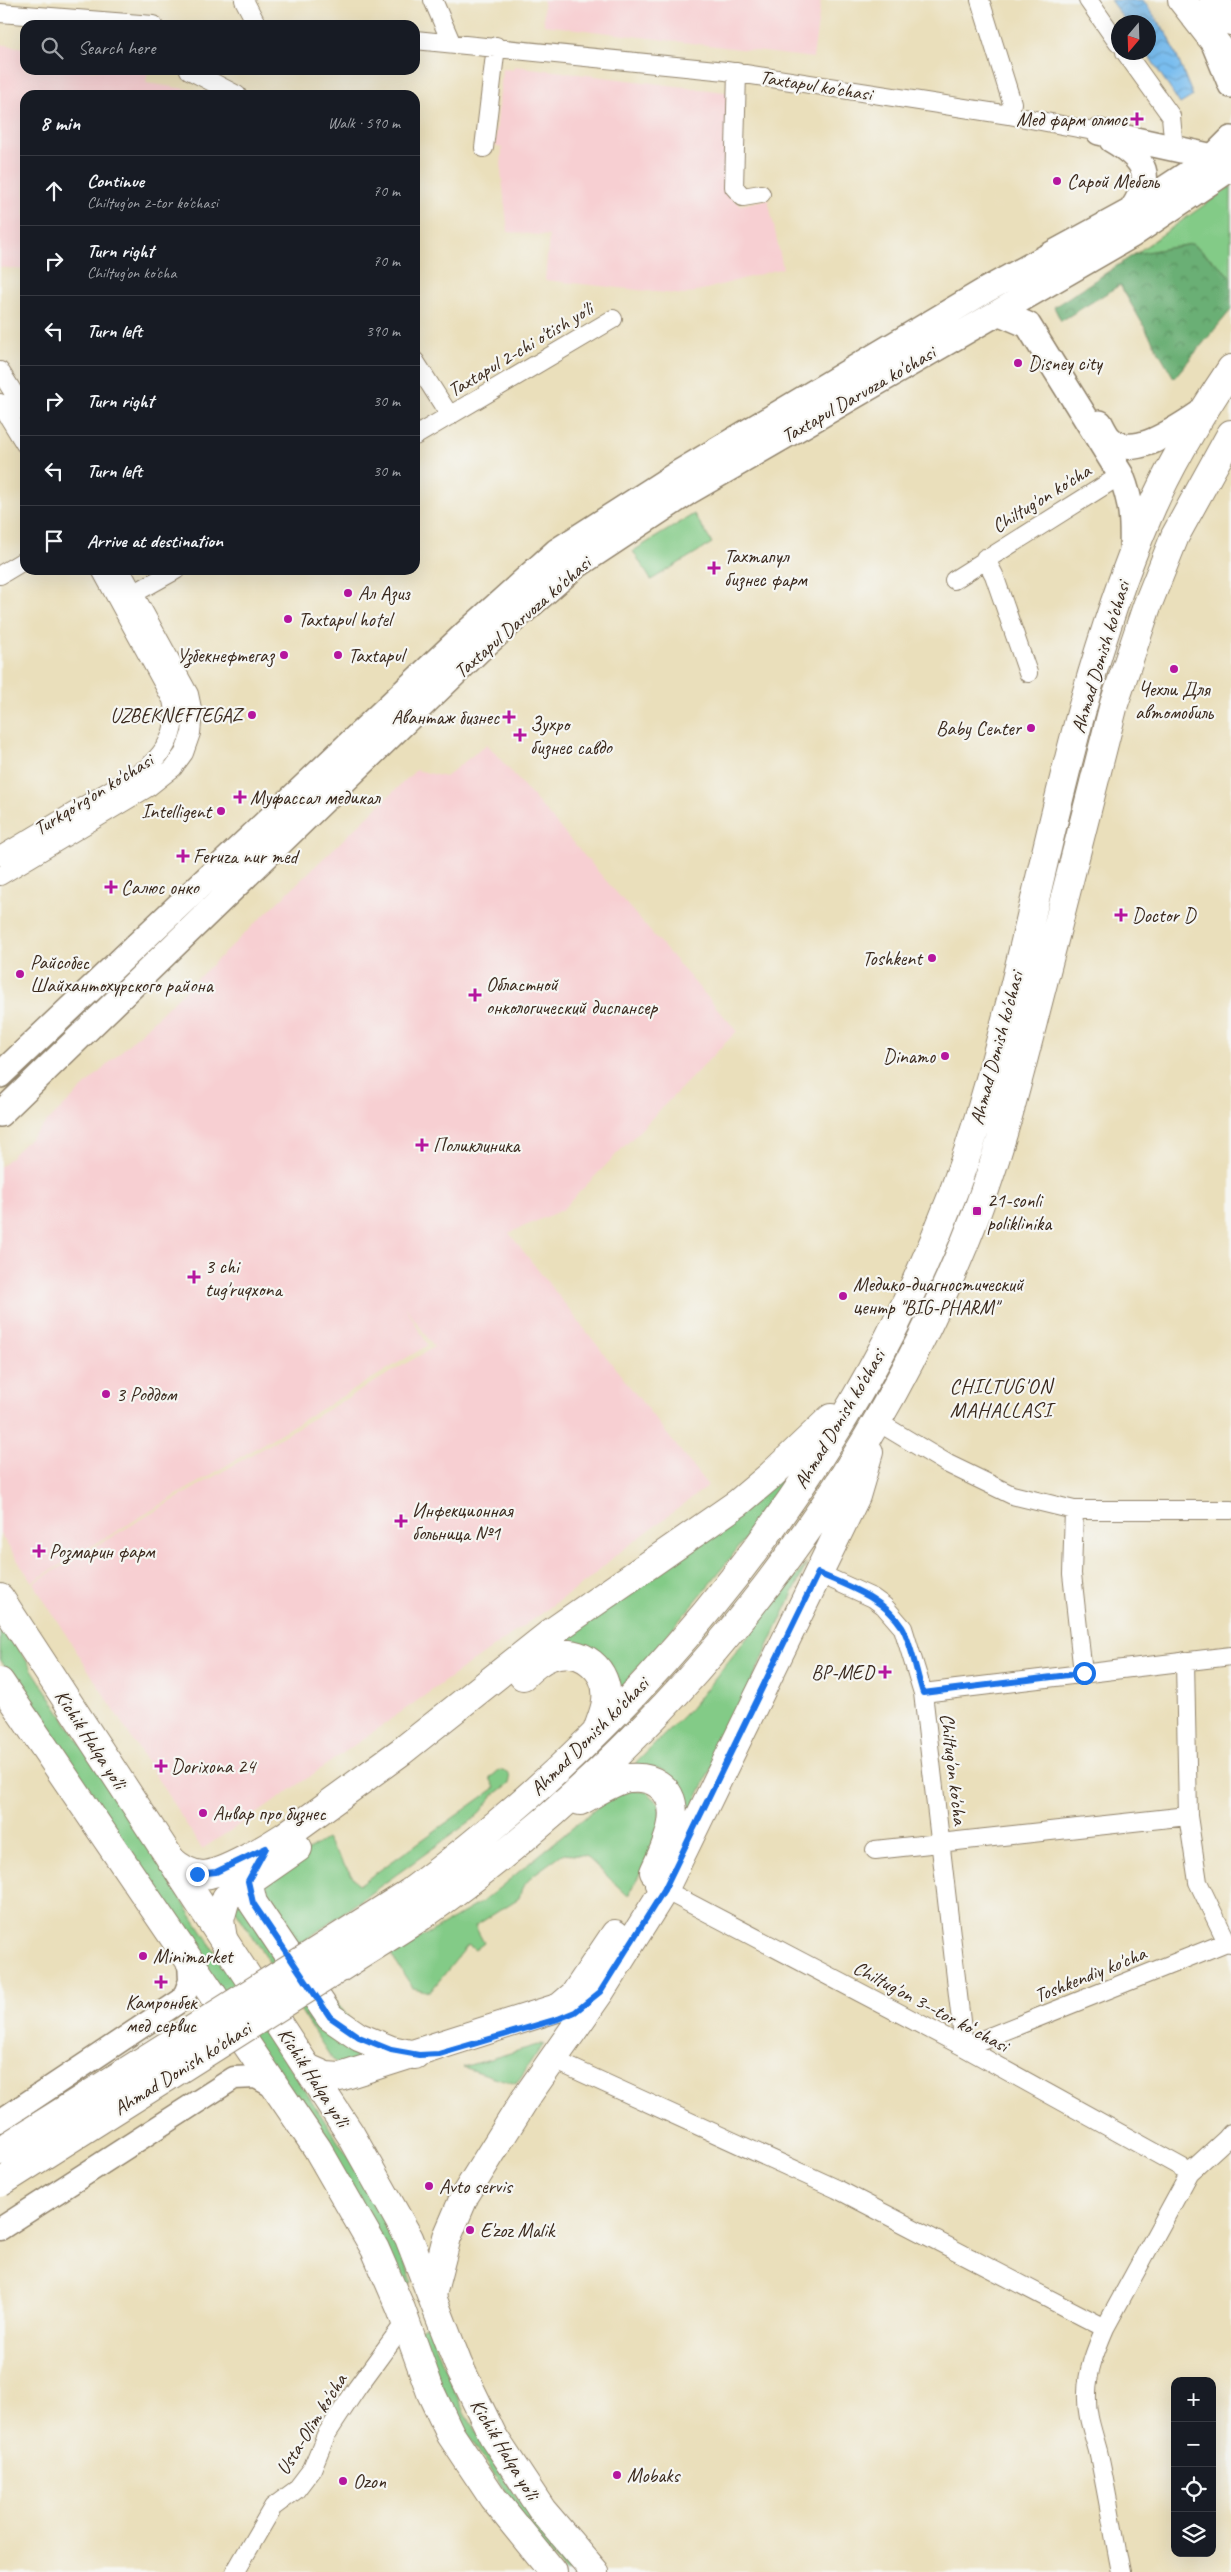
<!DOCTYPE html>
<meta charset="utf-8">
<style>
:root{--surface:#171b24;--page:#20242c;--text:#f1f3f6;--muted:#9ea1a6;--line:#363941}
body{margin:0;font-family:Caveat,sans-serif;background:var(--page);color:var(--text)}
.controls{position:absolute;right:15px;bottom:15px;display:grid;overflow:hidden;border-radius:10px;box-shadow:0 5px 20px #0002}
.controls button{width:45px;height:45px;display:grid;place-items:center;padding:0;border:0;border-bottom:1px solid var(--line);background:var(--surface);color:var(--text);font:25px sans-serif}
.compass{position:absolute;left:1111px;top:15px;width:45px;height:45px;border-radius:50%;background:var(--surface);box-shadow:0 5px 20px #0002;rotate:199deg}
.stop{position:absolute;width:15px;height:15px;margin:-11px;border:4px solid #1a73e8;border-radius:50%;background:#fff}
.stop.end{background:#1a73e8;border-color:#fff;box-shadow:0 1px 5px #0008}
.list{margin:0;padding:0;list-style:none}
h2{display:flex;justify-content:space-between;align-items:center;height:65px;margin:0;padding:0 20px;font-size:21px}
h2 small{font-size:16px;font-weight:400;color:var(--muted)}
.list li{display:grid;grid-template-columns:32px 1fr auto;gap:15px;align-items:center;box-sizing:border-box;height:70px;padding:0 20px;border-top:1px solid var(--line)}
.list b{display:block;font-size:19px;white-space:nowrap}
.list p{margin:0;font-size:16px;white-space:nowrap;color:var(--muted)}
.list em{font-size:16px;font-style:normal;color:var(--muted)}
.icon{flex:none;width:28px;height:28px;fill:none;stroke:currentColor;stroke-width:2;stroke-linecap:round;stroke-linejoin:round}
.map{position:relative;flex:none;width:1231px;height:2572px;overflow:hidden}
.search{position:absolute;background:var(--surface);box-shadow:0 5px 20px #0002;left:20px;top:20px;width:400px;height:55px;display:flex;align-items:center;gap:12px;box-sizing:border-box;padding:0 18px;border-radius:15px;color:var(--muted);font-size:19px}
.panel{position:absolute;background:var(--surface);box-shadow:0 5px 20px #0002;left:20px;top:90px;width:400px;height:485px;border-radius:15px}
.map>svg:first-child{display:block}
.built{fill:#f7cfd2}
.green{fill:#83cb87;stroke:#5f7a52}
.forest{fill:url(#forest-crowns);stroke:#526c49}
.water{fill:url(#water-waves);stroke:#5a7486}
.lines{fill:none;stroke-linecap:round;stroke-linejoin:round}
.minor-casing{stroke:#92846c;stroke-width:20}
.tertiary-casing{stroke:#92846c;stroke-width:25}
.secondary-casing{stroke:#92846c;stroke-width:28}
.primary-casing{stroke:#92846c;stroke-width:30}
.trunk-casing{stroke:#92846c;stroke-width:30}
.minor{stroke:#fff;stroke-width:18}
.tertiary{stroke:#fff;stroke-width:22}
.secondary{stroke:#fff;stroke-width:25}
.primary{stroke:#fff;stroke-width:28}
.trunk{stroke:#fff;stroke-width:28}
.primary-bridge-casing{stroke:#92846c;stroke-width:30;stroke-linecap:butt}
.primary-bridge{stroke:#fff;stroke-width:28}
.route{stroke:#1a73e8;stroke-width:6}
.poi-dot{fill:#b5179e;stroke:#f6f6f2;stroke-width:2}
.labels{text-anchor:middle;stroke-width:4.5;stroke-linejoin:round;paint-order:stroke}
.street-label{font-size:20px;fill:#3b2a1e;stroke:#f6f6f2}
.poi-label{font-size:20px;fill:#3b2a1e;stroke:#f6f6f2;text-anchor:start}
.neighbourhood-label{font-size:21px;letter-spacing:1px;fill:#3b2a1e;stroke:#f6f6f2}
</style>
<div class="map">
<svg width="1231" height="2572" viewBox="0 0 1231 2572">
<defs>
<pattern id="forest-crowns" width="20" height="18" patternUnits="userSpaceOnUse" patternTransform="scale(1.25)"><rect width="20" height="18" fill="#6aaf74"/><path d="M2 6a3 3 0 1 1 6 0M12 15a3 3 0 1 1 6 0" fill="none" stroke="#588f5f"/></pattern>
<pattern id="water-waves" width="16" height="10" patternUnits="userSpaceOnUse" patternTransform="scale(1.25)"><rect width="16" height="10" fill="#79bdef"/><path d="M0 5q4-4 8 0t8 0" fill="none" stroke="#649ac1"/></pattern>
</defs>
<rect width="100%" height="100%" fill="#f6f6f2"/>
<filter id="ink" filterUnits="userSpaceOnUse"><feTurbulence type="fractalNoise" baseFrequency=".02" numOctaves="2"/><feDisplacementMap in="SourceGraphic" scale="10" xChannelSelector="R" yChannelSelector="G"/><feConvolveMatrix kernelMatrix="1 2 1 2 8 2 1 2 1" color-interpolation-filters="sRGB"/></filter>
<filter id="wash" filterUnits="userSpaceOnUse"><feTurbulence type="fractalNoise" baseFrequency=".0096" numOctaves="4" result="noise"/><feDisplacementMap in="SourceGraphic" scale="20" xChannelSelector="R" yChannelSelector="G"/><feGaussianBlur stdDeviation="1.12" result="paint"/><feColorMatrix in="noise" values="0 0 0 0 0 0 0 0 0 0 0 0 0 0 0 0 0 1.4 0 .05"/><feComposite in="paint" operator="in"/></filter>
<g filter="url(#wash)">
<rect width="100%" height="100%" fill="#eadfbb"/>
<!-- built -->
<path class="built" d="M 543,0 L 821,0 L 813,58 L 544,25 Z
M 0,44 L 25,48 L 25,70 L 148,70 L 146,83 L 207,92 L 206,95 L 25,95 L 25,270 L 0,267 Z
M 514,66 L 733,93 L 725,193 L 741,205 L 768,199 L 783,268 L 684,295 L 545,280 L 549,236 L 508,232 L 501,171 L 502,148 L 495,146 L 502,68 L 513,70 Z
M 487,744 L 737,1031 L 562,1210 L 509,1233 L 708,1486 L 616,1555 L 587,1581 L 265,1808 L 202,1849 L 33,1583 L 434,1347 L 405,1306 L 428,1345 L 32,1582 L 0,1534 L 0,1167 L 416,770 L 445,777 Z"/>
<!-- green -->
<path class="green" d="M 1231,186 L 1231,278 L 1220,266 L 1192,244 L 1135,254 Z
M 694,514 L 712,543 L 651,580 L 633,551 Z
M 796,1464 C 745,1546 682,1619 617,1691 C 604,1653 601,1644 559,1642 Z
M 807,1563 L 686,1822 C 688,1801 680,1773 656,1768 C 649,1766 640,1767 633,1766 L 691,1708 Z
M 0,1620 L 389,2220 L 412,2282 L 410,2284 L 404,2283 L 0,1659 Z
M 499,1770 L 509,1773 L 510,1783 L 494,1795 L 475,1818 L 293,1949 L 260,1880 L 326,1839 L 359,1885 L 495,1788 L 490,1778 Z
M 625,1790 L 647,1792 L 659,1803 L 662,1832 L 628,1896 L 586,1856 L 562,1854 L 533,1875 L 522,1888 L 519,1898 L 475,1926 L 484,1943 L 475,1950 L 468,1945 L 430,1992 L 413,1988 L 391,1955 L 482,1902 L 610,1797 Z
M 245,1893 L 379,2054 L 352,2068 L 336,2063 L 332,2059 L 234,1908 Z
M 544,2043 L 516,2084 L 463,2067 Z
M 425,2326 L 429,2327 C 462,2422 510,2498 578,2572 L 564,2572 L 537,2539 L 453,2413 L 419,2330 Z"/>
<!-- forest -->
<path class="forest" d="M 1192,244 L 1220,266 L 1231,278 L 1231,310 L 1174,378 L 1120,285 L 1061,321 L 1054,307 L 1135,254 Z"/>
<!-- water -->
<path class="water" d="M 1110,0 L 1143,0 L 1169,37 L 1193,96 L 1180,104 L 1147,53 L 1148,22 L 1126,22 Z"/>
</g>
<g filter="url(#ink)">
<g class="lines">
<!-- minor casing -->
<g class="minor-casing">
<path id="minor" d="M 244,0 L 257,25
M 433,0 L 451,42
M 980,0 L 1012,103 L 1009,115
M 1088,0 L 1118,43
M 0,13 L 153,25
M 415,40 L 726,71 L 1009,115 L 1099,132
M 1125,52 L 1171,116 L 1173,138 L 1171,148
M 189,70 L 237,95
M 737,72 L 734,187 L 743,197 L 761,194
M 484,148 L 496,46
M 415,361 L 450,416
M 0,371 L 25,411
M 0,403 L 25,444
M 415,436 L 613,319
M 985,558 L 994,575 L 1028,673
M 0,575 L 25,560
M 954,580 L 1121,475
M 124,599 L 176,570
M 0,856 L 147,768 C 168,749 179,728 172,700 L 101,570
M 0,876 L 149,787 L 173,768 L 184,753 L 191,733 L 193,713 L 189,694 L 121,570
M 878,1422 L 948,1464 L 1012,1495 L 1074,1510 L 1231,1510
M 1074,1510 L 1072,1574 L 1083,1673
M 818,1573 L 873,1598 L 884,1606 L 903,1628 L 923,1693 L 964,2047 L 1227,1942 L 1231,1943
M 1185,1661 L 1188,1816 L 1198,1882 L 1227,1942
M 923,1693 L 1231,1656
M 875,1850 L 1188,1816
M 655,1885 L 964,2047 L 1190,2172
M 552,2059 L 837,2189 L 1105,2328
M 235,2572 L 273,2507 L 296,2490 L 312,2469 L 326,2435 L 357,2388 L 406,2321
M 1121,2572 C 1113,2532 1107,2491 1098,2451 C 1093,2432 1086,2415 1087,2394 C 1087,2371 1096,2349 1105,2328 L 1190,2172 L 1225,2140 L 1231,2133"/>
</g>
<!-- tertiary casing -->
<g class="tertiary-casing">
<path id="tertiary" d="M 0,2121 L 183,1999 L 190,1981 L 189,1960
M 0,2229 L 234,2078 L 256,2077 L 276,2088"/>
</g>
<!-- secondary casing -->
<g class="secondary-casing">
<path id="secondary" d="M 1215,46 L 1231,85
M 1099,132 L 1213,157
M 1112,140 C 1146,160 1155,176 1131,211
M 1000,313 L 1028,325 L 1121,475 C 1132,503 1133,521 1132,551
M 1100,423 C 1102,427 1105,433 1108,437 C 1132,464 1181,425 1204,411
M 0,1075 L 465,634 L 557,551 L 677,474 L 986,290 L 1131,211 L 1213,157 L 1231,139
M 0,1114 L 479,650 L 573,568 L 688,492 L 1132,235 L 1231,168"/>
</g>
<!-- primary casing -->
<g class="primary-casing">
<path id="primary" d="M 1182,0 L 1231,63
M 1214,0 L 1231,21
M 523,1676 C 531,1668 540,1660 551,1656 C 581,1646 610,1670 606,1701 C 605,1711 600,1722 597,1731
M 580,1801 C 594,1794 612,1781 629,1778 C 639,1777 650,1778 658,1784 C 688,1804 665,1848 654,1872
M 171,1860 C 180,1868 189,1874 202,1875 C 222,1875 268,1847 285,1836 L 402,1751 L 552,1632 L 738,1503 L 770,1476 L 831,1418
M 256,1867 L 248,1881 L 253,1903 L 330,2017 L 359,2037 L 391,2050 L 415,2055
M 409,1893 C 670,1701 889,1420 982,1107 C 1040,911 1067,705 1148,516 C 1170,464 1200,415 1231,369
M 422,1916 C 670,1742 869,1494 977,1212 C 1005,1137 1023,1060 1043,983 C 1067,890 1091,797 1114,704 L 1147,606 L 1175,536 L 1231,434
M 223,1939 L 220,1920 L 226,1898 L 298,1848
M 310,2069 L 326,2076 L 340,2077 L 560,2007 L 574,1995 L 615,1934
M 432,2295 L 447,2237 L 465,2195 L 525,2099 L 600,1992 L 664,1890 L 856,1496 L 869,1452"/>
</g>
<!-- trunk casing -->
<g class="trunk-casing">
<path id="trunk" d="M 0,1598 L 351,2135 L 409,2238 L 458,2364 L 493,2436 L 542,2510 L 595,2572
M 0,1682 L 317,2148 L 375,2249 L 401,2309 L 431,2393 L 451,2435 L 493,2498 L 553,2572"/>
</g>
<!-- minor -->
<use href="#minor" class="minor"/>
<!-- tertiary -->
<use href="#tertiary" class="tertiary"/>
<!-- secondary -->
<use href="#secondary" class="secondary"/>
<!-- primary -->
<use href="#primary" class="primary"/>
<!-- trunk -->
<use href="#trunk" class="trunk"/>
<!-- primary-bridge casing -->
<g class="primary-bridge-casing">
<path id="primary-bridge" d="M 0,2151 L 409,1893
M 0,2183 L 422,1916"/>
</g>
<!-- primary-bridge -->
<use href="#primary-bridge" class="primary-bridge"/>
</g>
</g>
<g class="lines" filter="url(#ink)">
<!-- route -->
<path class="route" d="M 197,1874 L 216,1872 L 266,1848 L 248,1881 L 253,1903 L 330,2017 L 359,2037 L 391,2050 L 419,2055 L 439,2054 L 558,2019 L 575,2012 L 600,1992 L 664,1890 L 818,1573 C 848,1587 883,1597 902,1627 C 911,1641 917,1676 923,1693 L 1084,1673"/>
</g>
<!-- markers -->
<g class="poi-dot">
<path d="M1134.5 111.5h5v5h5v5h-5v5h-5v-5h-5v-5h5z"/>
<circle cx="1057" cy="181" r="5"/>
<circle cx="1018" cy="363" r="5"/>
<path d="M711.5 560.5h5v5h5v5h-5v5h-5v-5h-5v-5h5z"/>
<circle cx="348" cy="593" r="5"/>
<circle cx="288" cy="619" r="5"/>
<circle cx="284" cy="655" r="5"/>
<circle cx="338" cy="655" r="5"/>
<circle cx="1174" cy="669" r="5"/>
<circle cx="252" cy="715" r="5"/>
<path d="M506.5 709.5h5v5h5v5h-5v5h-5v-5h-5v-5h5z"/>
<circle cx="1031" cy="728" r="5"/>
<path d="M517.5 727.5h5v5h5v5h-5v5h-5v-5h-5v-5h5z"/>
<path d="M237.5 789.5h5v5h5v5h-5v5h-5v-5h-5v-5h5z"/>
<circle cx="221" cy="811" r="5"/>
<path d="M180.5 848.5h5v5h5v5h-5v5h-5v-5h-5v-5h5z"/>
<path d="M108.5 879.5h5v5h5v5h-5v5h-5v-5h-5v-5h5z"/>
<path d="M1118.5 907.5h5v5h5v5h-5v5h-5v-5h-5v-5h5z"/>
<circle cx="932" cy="958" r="5"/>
<circle cx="20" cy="974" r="5"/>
<path d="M472.5 987.5h5v5h5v5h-5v5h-5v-5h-5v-5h5z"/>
<circle cx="945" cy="1056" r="5"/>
<path d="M419.5 1137.5h5v5h5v5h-5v5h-5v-5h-5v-5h5z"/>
<rect x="972" y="1206" width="10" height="10" rx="2.5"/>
<path d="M191.5 1269.5h5v5h5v5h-5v5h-5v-5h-5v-5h5z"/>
<circle cx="843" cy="1296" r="5"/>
<circle cx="106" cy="1394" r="5"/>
<path d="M398.5 1513.5h5v5h5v5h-5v5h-5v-5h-5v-5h5z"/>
<path d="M36.5 1543.5h5v5h5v5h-5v5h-5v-5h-5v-5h5z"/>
<path d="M882.5 1664.5h5v5h5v5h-5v5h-5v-5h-5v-5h5z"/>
<path d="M158.5 1758.5h5v5h5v5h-5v5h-5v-5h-5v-5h5z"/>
<circle cx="203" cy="1813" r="5"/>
<circle cx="143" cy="1956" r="5"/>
<path d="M158.5 1974.5h5v5h5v5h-5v5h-5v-5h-5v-5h5z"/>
<circle cx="429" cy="2186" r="5"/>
<circle cx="470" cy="2230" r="5"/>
<circle cx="617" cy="2475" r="5"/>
<circle cx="343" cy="2481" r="5"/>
</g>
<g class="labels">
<!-- street labels -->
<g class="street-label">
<text transform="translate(816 85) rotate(9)" y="7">Taxtapul ko'chasi</text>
<text transform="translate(520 349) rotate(-31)" y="7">Taxtapul 2-chi o'tish yo'li</text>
<text transform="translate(858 394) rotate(-30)" y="7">Taxtapul Darvoza ko'chasi</text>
<text transform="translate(1041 498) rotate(-32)" y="7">Chiltug'on ko'cha</text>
<text transform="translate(522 617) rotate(-41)" y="7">Taxtapul Darvoza ko'chasi</text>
<text transform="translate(1100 657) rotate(-73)" y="7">Ahmad Donish ko'chasi</text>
<text transform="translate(93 794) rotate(-32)" y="7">Turkqo'rg'on ko'chasi</text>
<text transform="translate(996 1048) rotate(-75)" y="7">Ahmad Donish ko'chasi</text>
<text transform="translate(839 1419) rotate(-59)" y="7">Ahmad Donish ko'chasi</text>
<text transform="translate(589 1736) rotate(-45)" y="7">Ahmad Donish ko'chasi</text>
<text transform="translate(91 1739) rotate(57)" y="7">Kichik Halqa yo'li</text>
<text transform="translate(954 1769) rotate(83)" y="7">Chiltug'on ko'cha</text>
<text transform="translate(1090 1974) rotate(-22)" y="7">Toshkendiy ko'cha</text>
<text transform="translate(931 2006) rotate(28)" y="7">Chiltug'on 3--tor koʻchasi</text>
<text transform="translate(182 2068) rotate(-32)" y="7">Ahmad Donish ko'chasi</text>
<text transform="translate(314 2077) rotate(57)" y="7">Kichik Halqa yo'li</text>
<text transform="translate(311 2424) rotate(-58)" y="7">Usta-Olim ko'cha</text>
<text transform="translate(505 2449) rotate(59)" y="7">Kichik Halqa yo'li</text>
</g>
<!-- poi labels -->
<g class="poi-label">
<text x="1127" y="126" text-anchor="end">Мед фарм олмос</text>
<text x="1067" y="188">Сарой Мебель</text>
<text x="1028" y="370">Disney city</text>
<text x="724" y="563">Тахтапул<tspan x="724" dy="23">бизнес фарм</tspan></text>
<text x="358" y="600">Ал Азиз</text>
<text x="298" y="626">Taxtapul hotel</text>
<text x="274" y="662" text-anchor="end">Узбекнефтегаз</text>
<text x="348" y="662">Taxtapul</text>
<text x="1174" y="696" text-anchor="middle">Чехли Для<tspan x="1174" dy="23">автомобиль</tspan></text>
<text x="242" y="722" text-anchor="end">UZBEKNEFTEGAZ</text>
<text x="499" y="724" text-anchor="end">Авантаж бизнес</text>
<text x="530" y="731">Зухро<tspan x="530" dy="23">бизнес савдо</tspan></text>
<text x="1021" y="735" text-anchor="end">Baby Center</text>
<text x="250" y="804">Муфассал медикал</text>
<text x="211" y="818" text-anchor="end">Intelligent</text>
<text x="193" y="863">Feruza nur med</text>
<text x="121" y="894">Салюс онко</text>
<text x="1132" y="922">Doctor D</text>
<text x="922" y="965" text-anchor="end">Toshkent</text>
<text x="30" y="969">Райсобес<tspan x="30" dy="23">Шайхантохурского района</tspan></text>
<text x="486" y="991">Областной<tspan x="486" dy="23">онкологический диспансер</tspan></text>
<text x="935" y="1063" text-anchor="end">Dinamo</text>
<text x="433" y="1152">Поликлиника</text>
<text x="987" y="1207">21-sonli<tspan x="987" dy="23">poliklinika</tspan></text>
<text x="205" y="1273">3 chi<tspan x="205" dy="23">tug'ruqxona</tspan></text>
<text x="853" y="1291">Медико-диагностический<tspan x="853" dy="23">центр "BIG-PHARM"</tspan></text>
<text x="116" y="1401">3 Роддом</text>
<text x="412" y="1517">Инфекционная<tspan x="412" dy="23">больница №1</tspan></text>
<text x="49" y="1558">Розмарин фарм</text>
<text x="874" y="1679" text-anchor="end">BP-MED</text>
<text x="171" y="1773">Dorixona 24</text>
<text x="213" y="1820">Анвар про бизнес</text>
<text x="153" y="1963">Minimarket</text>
<text x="161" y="2009" text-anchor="middle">Камронбек<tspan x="161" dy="23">мед сервис</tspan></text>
<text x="439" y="2193">Avto servis</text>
<text x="480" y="2237">E'zoz Malik</text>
<text x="627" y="2482">Mobaks</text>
<text x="353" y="2488">Ozon</text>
</g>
<!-- neighbourhood labels -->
<g class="neighbourhood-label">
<text x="1001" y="1393">CHILTUG'ON<tspan x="1001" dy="24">MAHALLASI</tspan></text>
</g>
</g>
</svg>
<div class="controls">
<button>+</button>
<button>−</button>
<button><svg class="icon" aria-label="locate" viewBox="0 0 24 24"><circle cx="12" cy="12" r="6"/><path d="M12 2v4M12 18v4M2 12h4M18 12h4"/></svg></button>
<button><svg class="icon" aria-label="layers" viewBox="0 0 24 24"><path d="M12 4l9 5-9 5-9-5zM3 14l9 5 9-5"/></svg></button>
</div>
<svg class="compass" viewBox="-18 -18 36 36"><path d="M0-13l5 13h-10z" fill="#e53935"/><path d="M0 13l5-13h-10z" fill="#9ea1a6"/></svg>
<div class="stop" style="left:1084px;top:1673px"></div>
<div class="stop end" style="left:197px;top:1874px"></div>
<div class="search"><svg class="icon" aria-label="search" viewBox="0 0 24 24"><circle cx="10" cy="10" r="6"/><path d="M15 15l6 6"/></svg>Search here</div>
<section class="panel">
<h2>8 min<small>Walk · 590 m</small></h2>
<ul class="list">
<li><svg class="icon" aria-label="ahead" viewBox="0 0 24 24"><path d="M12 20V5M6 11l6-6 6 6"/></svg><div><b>Continue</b><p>Chiltug'on 2-tor ko'chasi</p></div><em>70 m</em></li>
<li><svg class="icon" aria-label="right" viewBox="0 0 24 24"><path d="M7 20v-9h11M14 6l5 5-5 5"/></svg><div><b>Turn right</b><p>Chiltug'on ko'cha</p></div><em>70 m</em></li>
<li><svg class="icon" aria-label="left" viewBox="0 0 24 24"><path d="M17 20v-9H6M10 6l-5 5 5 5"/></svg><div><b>Turn left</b></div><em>390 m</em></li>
<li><svg class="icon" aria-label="right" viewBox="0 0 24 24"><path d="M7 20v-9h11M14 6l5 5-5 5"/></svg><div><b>Turn right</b></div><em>30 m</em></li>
<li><svg class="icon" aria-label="left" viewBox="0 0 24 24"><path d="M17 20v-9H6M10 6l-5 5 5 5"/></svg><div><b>Turn left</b></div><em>30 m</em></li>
<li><svg class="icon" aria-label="arrive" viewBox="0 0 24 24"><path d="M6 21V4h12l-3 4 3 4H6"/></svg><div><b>Arrive at destination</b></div></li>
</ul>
</section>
</div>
